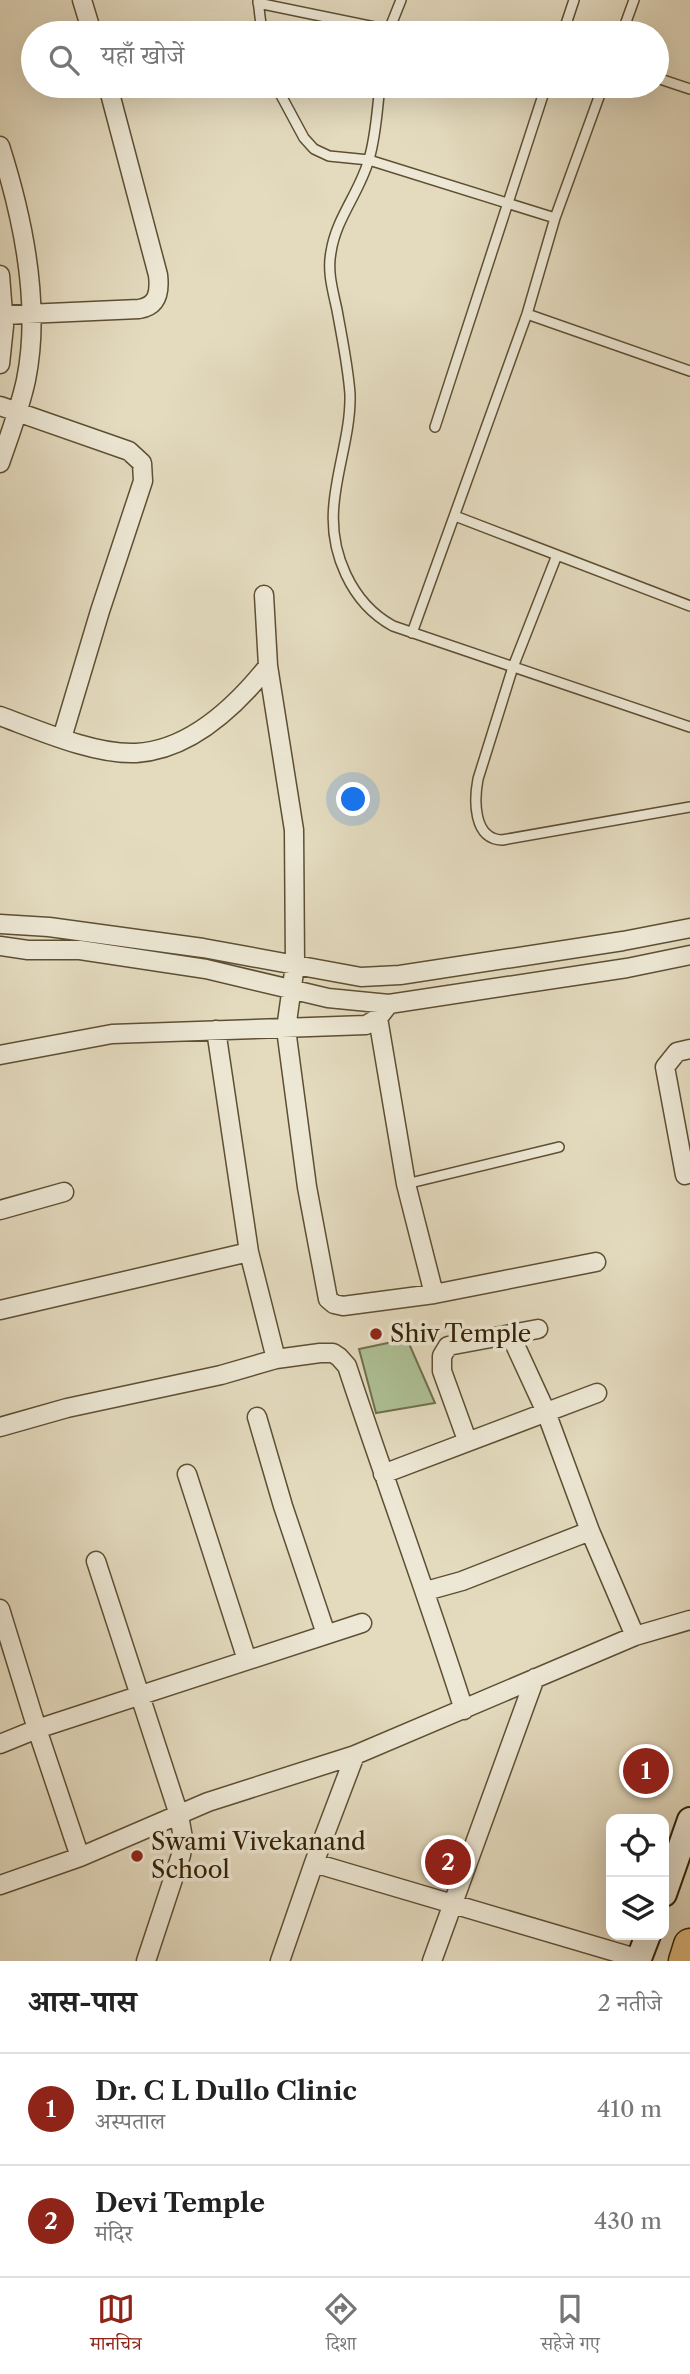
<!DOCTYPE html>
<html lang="hi">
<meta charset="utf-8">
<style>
:root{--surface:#fff;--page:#f6f6f6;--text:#222;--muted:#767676;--line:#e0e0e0;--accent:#8f2418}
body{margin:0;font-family:"Libre Caslon Text","Noto Serif Devanagari",serif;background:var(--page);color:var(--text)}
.controls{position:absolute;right:21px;bottom:21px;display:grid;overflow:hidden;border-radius:14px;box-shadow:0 7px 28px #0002}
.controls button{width:63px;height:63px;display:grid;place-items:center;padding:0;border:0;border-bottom:2px solid var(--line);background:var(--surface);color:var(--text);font:35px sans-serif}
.you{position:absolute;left:354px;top:800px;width:24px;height:24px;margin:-18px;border:5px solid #fff;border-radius:50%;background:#1a73e8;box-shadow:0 0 0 10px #1a73e833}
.badge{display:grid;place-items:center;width:46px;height:46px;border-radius:50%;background:var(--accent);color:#fff;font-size:23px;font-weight:700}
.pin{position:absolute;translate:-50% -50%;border:4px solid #fff;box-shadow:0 2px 7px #0006}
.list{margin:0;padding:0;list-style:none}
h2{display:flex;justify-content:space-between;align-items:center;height:91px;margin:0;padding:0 28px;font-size:30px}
h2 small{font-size:23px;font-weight:400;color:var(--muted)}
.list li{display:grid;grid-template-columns:46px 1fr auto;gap:21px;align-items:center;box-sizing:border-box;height:112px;padding:0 28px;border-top:2px solid var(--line)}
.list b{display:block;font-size:26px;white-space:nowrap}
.list p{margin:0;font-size:23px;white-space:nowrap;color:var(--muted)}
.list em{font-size:23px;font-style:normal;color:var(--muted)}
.icon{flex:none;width:38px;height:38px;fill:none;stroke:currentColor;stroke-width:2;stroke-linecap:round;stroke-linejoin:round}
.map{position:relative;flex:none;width:690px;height:1961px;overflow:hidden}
.search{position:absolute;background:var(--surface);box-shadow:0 7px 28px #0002;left:21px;right:21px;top:21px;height:77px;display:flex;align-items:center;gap:18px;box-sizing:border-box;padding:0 24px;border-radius:38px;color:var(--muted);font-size:26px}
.sheet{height:315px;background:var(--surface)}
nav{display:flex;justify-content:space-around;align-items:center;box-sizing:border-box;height:98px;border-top:2px solid var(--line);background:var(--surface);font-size:19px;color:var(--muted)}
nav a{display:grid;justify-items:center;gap:4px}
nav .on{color:var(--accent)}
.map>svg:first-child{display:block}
.green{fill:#aec196;stroke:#70704d;stroke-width:2}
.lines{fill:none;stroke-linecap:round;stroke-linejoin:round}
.lane-casing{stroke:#5e4f33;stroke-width:12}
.street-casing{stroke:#5e4f33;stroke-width:21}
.secondary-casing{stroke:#312004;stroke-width:28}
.highway-casing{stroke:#312004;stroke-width:35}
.lane{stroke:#ede8d5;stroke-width:9}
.street{stroke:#ede8d5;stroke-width:18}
.secondary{stroke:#ede8d5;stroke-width:24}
.highway{stroke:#e2be80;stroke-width:32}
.poi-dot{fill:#8f2418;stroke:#ede8d5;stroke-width:2.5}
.labels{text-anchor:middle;stroke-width:7;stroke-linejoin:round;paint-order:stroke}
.poi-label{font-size:24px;fill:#312004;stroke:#ede8d5;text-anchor:start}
</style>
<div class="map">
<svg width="690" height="1961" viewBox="0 0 690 1961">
<rect width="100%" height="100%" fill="#e4dbbf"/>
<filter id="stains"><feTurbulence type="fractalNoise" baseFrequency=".00286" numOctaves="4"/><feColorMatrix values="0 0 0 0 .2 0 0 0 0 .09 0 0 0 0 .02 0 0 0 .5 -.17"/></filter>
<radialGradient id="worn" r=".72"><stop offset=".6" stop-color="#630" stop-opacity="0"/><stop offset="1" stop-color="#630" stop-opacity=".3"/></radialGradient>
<!-- green -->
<path class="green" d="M 407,1339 L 435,1403 L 376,1413 L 359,1349 Z"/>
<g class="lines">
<!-- lane casing -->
<g class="lane-casing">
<path id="lane" d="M 258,0 L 262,33
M 258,3 L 389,30 L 401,0
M 563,33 L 574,0
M 622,33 L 634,0
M 657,78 L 690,89
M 276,86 L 304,138 L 314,149 L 329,156 L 369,160 L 555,218
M 380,86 C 377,110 376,136 369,159 C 360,192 336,218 331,252 C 327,272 333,291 337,310 C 342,338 348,366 350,394 C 351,431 337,468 334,504 C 329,552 351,603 393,626 L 690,727
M 527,314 L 690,371
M 435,427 L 546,86
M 455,516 L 690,606
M 557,555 L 513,667 L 478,779 C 474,800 473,839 502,840 L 690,807
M 412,633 L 527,314 L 555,218 L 603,86
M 406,1184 L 559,1147"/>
</g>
<!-- street casing -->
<g class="street-casing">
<path id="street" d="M 82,0 L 92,33
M 0,146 C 23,218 41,306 26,380 C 20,408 9,437 0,463
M 0,275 L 4,326 L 0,364
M 4,315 L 139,309 C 158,306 160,292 158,275 L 108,86
M 0,406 L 129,451 L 142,463 L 143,481 L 100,611 L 62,738
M 264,595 L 268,666 L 294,830 L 295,965 L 286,1029 L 307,1187 L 328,1299 L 334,1304 L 343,1306 L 434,1294 L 596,1262
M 0,716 C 38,730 95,755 136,753 C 190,750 236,706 268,666
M 0,924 L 49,927 L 203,948 L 361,977 L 400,975 L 623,941 L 690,928
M 0,946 L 28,950 L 80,950 L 206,969 L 328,998 L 389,1004 L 627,968 L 690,955
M 378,1018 L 406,1184 L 434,1294
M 216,1030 L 249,1252 L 276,1359
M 690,1049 L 677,1052 L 665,1067 L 685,1175 L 690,1173
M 0,1055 L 112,1034 L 366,1025 L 378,1018 L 389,1004
M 0,1210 L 64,1192
M 0,1310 L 249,1252
M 510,1334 L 546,1412 L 590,1531 L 635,1636
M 257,1417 L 283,1506 L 326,1634
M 0,1427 L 67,1408 L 221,1375 L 276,1359 L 320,1353 L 333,1353 L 339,1357 L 347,1366 C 385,1481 427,1594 464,1710
M 467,1440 L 442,1371 L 442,1356 L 448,1346 L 538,1329
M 187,1474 L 247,1660
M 383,1474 L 597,1393
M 96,1561 L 179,1815 L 183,1838 L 181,1855 L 146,1961
M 426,1591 L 462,1581 L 590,1531
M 0,1609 L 37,1729 L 80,1857
M 0,1744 L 37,1729 L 362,1623
M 314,1863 L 639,1959
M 0,1885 L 80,1857 L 208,1802 L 355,1755 L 635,1636 L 690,1620
M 280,1961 L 314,1863 L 355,1755
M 432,1961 L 535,1678"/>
</g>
<!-- secondary casing -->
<g class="secondary-casing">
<path id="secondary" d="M 664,1894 L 690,1820
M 638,1961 L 648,1935"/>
</g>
<!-- highway casing -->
<g class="highway-casing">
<path id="highway" d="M 685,1961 L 690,1945"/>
</g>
<!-- lane -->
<use href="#lane" class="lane"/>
<!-- street -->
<use href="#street" class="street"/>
<!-- secondary -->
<use href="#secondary" class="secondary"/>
<!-- highway -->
<use href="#highway" class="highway"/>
</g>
<!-- markers -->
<g class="poi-dot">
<circle cx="376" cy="1334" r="7"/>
<circle cx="137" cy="1856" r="7"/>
</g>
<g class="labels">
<!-- poi labels -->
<g class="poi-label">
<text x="390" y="1342">Shiv Temple</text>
<text x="151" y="1850">Swami Vivekanand<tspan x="151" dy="28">School</tspan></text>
</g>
</g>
<rect width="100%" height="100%" filter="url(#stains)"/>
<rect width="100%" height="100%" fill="url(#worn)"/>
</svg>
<div class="controls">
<button><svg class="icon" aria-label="locate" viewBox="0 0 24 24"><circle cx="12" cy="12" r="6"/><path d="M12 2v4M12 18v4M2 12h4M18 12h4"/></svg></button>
<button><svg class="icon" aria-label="layers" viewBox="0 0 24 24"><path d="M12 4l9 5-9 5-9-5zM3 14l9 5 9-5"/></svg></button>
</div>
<div class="you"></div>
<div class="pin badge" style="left:646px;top:1771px">1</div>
<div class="pin badge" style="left:448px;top:1862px">2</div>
<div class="search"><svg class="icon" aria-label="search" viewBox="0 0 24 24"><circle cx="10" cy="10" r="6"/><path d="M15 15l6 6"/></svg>यहाँ खोजें</div>
</div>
<section class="sheet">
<h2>आस-पास<small>2 नतीजे</small></h2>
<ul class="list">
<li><span class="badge">1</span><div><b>Dr. C L Dullo Clinic</b><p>अस्पताल</p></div><em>410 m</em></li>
<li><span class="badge">2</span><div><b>Devi Temple</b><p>मंदिर</p></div><em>430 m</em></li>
</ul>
</section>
<nav>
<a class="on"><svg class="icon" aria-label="map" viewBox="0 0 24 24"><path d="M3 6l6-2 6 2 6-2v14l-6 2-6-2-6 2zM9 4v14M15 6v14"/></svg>मानचित्र</a>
<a><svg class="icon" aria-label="directions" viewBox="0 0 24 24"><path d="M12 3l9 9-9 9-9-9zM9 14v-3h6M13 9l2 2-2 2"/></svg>दिशा</a>
<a><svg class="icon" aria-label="saved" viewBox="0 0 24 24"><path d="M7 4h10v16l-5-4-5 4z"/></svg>सहेजे गए</a>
</nav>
